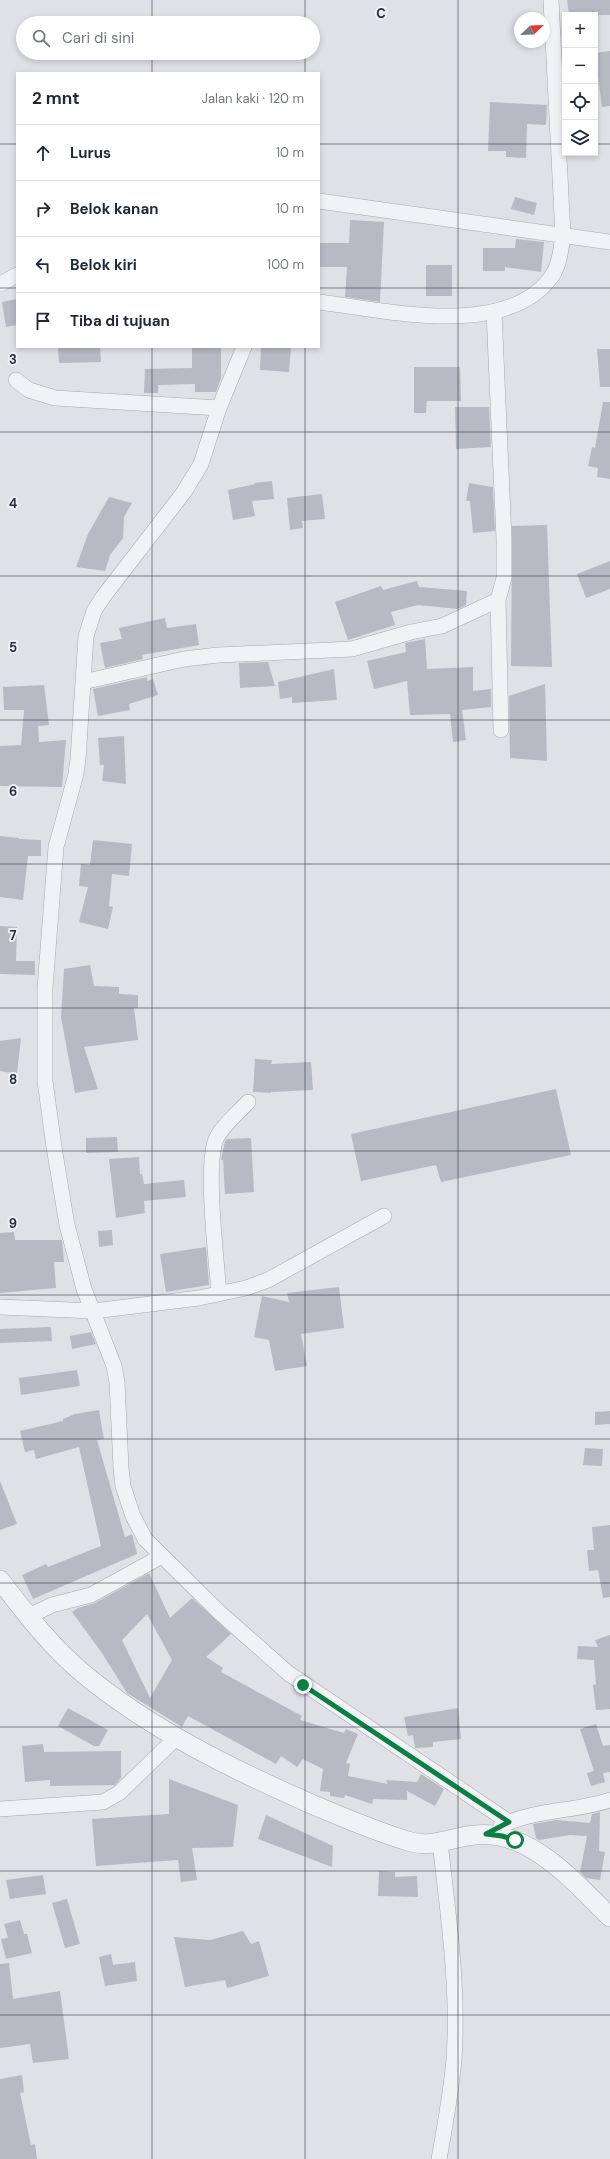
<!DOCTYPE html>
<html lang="id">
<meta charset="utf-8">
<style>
:root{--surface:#fff;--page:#f6f6f7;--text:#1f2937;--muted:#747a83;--line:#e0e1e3}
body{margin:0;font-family:"DM Sans",sans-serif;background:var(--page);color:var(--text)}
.controls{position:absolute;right:12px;top:12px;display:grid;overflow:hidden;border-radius:0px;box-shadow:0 2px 6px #0003}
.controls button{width:36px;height:36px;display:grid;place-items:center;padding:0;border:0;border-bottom:1px solid var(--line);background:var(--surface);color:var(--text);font:20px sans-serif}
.compass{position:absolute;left:514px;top:12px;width:36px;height:36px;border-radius:50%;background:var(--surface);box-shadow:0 2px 6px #0003;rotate:67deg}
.stop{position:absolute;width:12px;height:12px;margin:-9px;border:3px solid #0b8043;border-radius:50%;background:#fff}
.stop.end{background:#0b8043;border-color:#fff;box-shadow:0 1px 4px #0008}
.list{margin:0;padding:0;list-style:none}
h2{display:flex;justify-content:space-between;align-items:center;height:52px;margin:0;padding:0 16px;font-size:17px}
h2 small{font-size:13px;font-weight:400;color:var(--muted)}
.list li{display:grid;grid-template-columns:26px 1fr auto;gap:12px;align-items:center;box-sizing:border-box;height:56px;padding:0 16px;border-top:1px solid var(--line)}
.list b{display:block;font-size:15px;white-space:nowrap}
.list em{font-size:13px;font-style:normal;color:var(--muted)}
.icon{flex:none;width:22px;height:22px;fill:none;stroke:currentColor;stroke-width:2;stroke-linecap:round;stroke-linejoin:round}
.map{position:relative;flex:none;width:610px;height:2159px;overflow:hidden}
.search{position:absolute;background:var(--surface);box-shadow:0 2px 6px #0003;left:16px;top:16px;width:304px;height:44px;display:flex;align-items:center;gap:10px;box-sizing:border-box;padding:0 14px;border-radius:22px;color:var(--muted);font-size:15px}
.panel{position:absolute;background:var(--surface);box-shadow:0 2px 6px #0003;left:16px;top:72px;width:304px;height:276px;border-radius:0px}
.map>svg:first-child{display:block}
.building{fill:#b7bac3;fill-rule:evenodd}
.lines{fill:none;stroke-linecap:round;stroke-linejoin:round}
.minor-casing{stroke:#a5a8b0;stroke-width:16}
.tertiary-casing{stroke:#a5a8b0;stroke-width:20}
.minor{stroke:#f1f2f5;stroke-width:15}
.tertiary{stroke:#f1f2f5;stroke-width:19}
.route{stroke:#0b8043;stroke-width:5}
.grid{fill:none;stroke:#292e3c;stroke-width:1;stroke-opacity:0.55}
.grid-label{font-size:13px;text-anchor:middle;font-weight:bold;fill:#292e3c;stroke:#eef0f4;stroke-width:4;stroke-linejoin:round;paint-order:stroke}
</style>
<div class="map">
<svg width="610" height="2159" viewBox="0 0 610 2159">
<rect width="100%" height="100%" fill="#dfe1e7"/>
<!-- building -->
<path class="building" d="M 567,0 L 610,0 L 610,15 L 569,15 Z
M 610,51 L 610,106 L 602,107 L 595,53 Z
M 490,102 L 547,105 L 546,125 L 527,124 L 526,158 L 506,157 L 506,151 L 488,151 Z
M 515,197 L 537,203 L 534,215 L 511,209 Z
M 350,220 L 384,222 L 380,302 L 345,297 L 347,267 L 319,267 L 319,243 L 349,243 Z
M 516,239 L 544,242 L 541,272 L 505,267 L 505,271 L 483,271 L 483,248 L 515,248 Z
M 426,265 L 452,265 L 452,296 L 426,296 Z
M 17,299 L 17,325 L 6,327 L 2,302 Z
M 58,347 L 100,347 L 101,362 L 59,363 Z
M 192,347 L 221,347 L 221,378 L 216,392 L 195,392 L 195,384 L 158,385 L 158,393 L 144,393 L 145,369 L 192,368 Z
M 261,347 L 291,347 L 289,372 L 260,370 Z
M 597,349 L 610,349 L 610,387 L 600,387 Z
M 414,367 L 460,367 L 461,401 L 427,401 L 426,413 L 414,413 Z
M 603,402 L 610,402 L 610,479 L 597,477 L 598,468 L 588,466 L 592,447 L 595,448 Z
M 455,407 L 489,407 L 491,447 L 456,449 Z
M 272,481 L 274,499 L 252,501 L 255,516 L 233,520 L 228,490 L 255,484 L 254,483 Z
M 469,483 L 493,487 L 495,531 L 473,533 L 470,501 L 466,501 Z
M 322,494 L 325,519 L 302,521 L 303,528 L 290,530 L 287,498 Z
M 109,497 L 132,503 L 124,517 L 123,538 L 110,555 L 105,571 L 76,567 L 88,534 Z
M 547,525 L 552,667 L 511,666 L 512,526 Z
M 610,561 L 610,589 L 586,598 L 577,574 Z
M 417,581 L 419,587 L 467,591 L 466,605 L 458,609 L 418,605 L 391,612 L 395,625 L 348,640 L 335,602 L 381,586 L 383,590 Z
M 165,618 L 167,628 L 196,624 L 199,645 L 142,655 L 143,659 L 105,668 L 100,643 L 122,639 L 119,628 Z
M 425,639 L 427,669 L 473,667 L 473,691 L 491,689 L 491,707 L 462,710 L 466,740 L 453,742 L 450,714 L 410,715 L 407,681 L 374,689 L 367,661 L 406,652 L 405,643 Z
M 268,662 L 275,686 L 240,688 L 239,663 Z
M 334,669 L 337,700 L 292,703 L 292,697 L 280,699 L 278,682 Z
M 147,677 L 147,681 L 153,679 L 158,695 L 129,704 L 130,710 L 98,716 L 93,689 Z
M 545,684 L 547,761 L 510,758 L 509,696 Z
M 44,685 L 49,725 L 38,726 L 39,742 L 66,740 L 62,787 L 0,786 L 0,746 L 21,745 L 24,710 L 4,710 L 3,687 Z
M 124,736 L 126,784 L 102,781 L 104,765 L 100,765 L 98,738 Z
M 0,836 L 19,838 L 19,839 L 41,840 L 41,856 L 28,856 L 23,900 L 0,897 Z
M 93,840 L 132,844 L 129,876 L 112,874 L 109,906 L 113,907 L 108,929 L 79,922 L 88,887 L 79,886 L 81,864 L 90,865 Z
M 0,926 L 17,927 L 16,961 L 35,961 L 35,975 L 0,974 Z
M 90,965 L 94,986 L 119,987 L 119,994 L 138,995 L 138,1008 L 134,1008 L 138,1040 L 84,1047 L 98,1089 L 75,1093 L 61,1017 L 64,969 Z
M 21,1038 L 17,1074 L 0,1071 L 0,1041 Z
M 255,1059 L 272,1060 L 271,1064 L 311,1062 L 313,1090 L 271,1092 L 271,1093 L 253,1092 Z
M 556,1089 L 571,1155 L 441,1182 L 436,1165 L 361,1181 L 351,1134 Z
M 117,1137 L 118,1152 L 86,1153 L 86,1138 Z
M 251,1138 L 254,1192 L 225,1194 L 223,1160 L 221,1160 L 225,1141 L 227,1139 Z
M 139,1157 L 140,1174 L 142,1174 L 144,1184 L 184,1180 L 186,1197 L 144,1201 L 145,1213 L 116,1218 L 109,1159 Z
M 112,1230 L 113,1245 L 99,1247 L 98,1231 Z
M 14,1232 L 15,1240 L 62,1240 L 64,1262 L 54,1262 L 56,1288 L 0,1293 L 0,1233 Z
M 206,1247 L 209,1285 L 166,1292 L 160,1254 Z
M 339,1287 L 344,1328 L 301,1334 L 307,1366 L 275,1371 L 269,1340 L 254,1337 L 262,1296 L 289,1302 L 287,1293 Z
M 51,1327 L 52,1341 L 0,1343 L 0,1329 Z
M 91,1332 L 96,1344 L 72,1349 L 70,1336 Z
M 77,1370 L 80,1386 L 21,1395 L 19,1378 Z
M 99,1410 L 104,1439 L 97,1440 L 125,1537 L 132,1534 L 137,1554 L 33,1599 L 22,1575 L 46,1564 L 48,1567 L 101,1546 L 79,1447 L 36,1459 L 34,1450 L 25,1452 L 20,1431 L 63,1421 L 63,1419 L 75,1414 Z
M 610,1411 L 610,1424 L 595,1425 L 595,1412 Z
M 585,1448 L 603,1449 L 602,1466 L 583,1465 Z
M 0,1481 L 17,1524 L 0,1530 Z
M 610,1525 L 610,1597 L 603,1598 L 598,1570 L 589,1571 L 587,1550 L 594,1550 L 592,1527 Z
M 149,1573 L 170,1618 L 192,1598 L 231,1634 L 206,1657 L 223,1668 L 221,1672 L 302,1716 L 300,1720 L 344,1733 L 346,1729 L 358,1734 L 346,1763 L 350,1764 L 348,1776 L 388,1784 L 386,1780 L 417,1782 L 421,1774 L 444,1789 L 435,1806 L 407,1791 L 407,1800 L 373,1799 L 372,1804 L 345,1795 L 344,1798 L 330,1796 L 330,1792 L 320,1791 L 323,1769 L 303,1759 L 297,1767 L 281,1756 L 276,1764 L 188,1716 L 182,1727 L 127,1693 L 102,1653 L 72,1612 L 78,1608 L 95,1603 ZM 147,1614 L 172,1660 L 150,1698 L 122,1640 Z
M 610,1635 L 610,1709 L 596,1710 L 593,1685 L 596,1684 L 594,1660 L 577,1659 L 578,1646 L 598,1647 L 595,1640 Z
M 68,1708 L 108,1730 L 99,1746 L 94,1746 L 58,1726 Z
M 458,1708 L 461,1739 L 433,1742 L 433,1747 L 415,1748 L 413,1735 L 408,1736 L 404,1717 Z
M 596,1724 L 603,1746 L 610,1745 L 610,1772 L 603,1773 L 605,1782 L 591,1786 L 587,1773 L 594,1771 L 580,1729 Z
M 43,1744 L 44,1752 L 121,1751 L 121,1778 L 115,1785 L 50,1786 L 50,1780 L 25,1782 L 22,1746 Z
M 169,1779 L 238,1805 L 233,1847 L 192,1848 L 197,1880 L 181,1882 L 178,1860 L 96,1866 L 92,1819 L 169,1814 Z
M 600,1812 L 599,1851 L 605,1852 L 600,1880 L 586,1878 L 580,1872 L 587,1836 L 570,1835 L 539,1840 L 536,1838 L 533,1824 L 556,1820 L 590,1823 L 592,1814 Z
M 266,1815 L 333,1846 L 332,1867 L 258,1839 Z
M 379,1871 L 395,1872 L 395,1877 L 417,1876 L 418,1897 L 378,1896 Z
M 43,1875 L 46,1894 L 10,1899 L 6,1880 Z
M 67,1899 L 80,1944 L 65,1948 L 52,1903 Z
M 20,1920 L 24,1934 L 27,1934 L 32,1953 L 6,1959 L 1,1939 L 8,1938 L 4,1924 Z
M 243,1931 L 251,1944 L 259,1941 L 269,1976 L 227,1988 L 225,1980 L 185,1987 L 174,1937 L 210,1940 Z
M 111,1954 L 113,1965 L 135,1962 L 137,1981 L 105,1986 L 99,1957 Z
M 9,1963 L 13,1999 L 60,1991 L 69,2059 L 33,2063 L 30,2044 L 0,2048 L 0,1964 Z
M 22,2075 L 24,2092 L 20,2093 L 31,2145 L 35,2144 L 37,2159 L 0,2159 L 0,2079 Z"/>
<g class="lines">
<!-- minor casing -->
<g class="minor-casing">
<path id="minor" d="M 319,201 L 610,242
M 0,284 L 17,275
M 319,302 C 385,310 507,340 552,276 C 560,264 561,248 563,235 L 551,0
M 494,312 L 504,539 L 504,578 L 498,600 L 501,730
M 244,347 L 219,408 L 201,464 L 184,492 L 103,597 L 94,611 L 86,636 L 78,759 L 76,774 L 56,847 L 45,988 L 45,1081 L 54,1147 L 67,1225 L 84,1289 L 114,1366 L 117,1382 L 121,1468 L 123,1486 L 133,1516 L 145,1539 L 219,1612 L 288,1673 L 509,1822
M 16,380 L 29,390 L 55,398 L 219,408
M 83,682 L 184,659 L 218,655 L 352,649 L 411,632 L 442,626 L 498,600
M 219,1294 C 217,1263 204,1161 217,1137 C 224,1124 238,1113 248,1102
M 0,1307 L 94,1311 L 199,1298 L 246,1288 L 268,1280 L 384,1216
M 29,1616 L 52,1605 L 91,1595 L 162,1556
M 0,1809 L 103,1802 L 119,1793 L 176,1738
M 501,1826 C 534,1809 574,1812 610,1800
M 439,2159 C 445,2126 451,2093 454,2060 C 459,1987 448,1914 440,1842"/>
</g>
<!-- tertiary casing -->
<g class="tertiary-casing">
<path id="tertiary" d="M 0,1580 C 26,1614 52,1648 85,1675 C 152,1730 230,1768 309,1803 C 342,1817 376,1832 411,1842 C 432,1848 453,1837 475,1835 C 530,1829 574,1882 610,1917"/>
</g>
<!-- minor -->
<use href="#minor" class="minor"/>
<!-- tertiary -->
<use href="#tertiary" class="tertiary"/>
</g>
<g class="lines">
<!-- route -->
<path class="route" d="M 303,1685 L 509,1822 L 486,1834 L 502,1836 L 515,1840"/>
</g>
<!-- grid -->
<path class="grid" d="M 152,0 L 152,23M 305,0 L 305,23M 458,0 L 458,2159M 152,53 L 152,73M 305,53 L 305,73M 0,144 L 17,144M 319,144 L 565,144M 595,144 L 610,144M 0,288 L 17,288M 319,288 L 610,288M 152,347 L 152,2159M 305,347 L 305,2159M 0,432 L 610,432M 0,576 L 610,576M 0,720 L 610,720M 0,864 L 610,864M 0,1008 L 610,1008M 0,1151 L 610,1151M 0,1295 L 610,1295M 0,1439 L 610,1439M 0,1583 L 610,1583M 0,1727 L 610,1727M 0,1871 L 610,1871M 0,2015 L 610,2015"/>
<g class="grid-label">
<text x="381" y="18">C</text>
<text x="13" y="364">3</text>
<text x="13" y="508">4</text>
<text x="13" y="652">5</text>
<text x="13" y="796">6</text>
<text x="13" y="940">7</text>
<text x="13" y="1084">8</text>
<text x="13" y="1228">9</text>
</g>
</svg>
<div class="controls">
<button>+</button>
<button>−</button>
<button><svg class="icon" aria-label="locate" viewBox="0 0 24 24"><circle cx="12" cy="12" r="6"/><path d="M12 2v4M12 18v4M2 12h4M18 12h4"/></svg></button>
<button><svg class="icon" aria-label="layers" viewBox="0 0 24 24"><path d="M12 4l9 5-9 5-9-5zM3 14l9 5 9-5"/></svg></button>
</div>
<svg class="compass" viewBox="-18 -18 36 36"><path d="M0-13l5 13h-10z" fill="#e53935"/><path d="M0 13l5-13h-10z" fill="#747a83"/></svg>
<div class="stop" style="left:515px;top:1840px"></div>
<div class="stop end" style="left:303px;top:1685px"></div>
<div class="search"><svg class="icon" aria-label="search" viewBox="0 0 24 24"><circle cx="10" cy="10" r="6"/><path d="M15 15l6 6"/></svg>Cari di sini</div>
<section class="panel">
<h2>2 mnt<small>Jalan kaki · 120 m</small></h2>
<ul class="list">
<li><svg class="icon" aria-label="ahead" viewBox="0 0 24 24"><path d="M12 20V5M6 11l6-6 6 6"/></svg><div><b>Lurus</b></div><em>10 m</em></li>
<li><svg class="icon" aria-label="right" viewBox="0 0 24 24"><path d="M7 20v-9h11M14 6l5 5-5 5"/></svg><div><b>Belok kanan</b></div><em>10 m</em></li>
<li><svg class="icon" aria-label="left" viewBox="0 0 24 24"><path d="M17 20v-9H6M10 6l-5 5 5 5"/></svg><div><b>Belok kiri</b></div><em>100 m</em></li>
<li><svg class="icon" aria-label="arrive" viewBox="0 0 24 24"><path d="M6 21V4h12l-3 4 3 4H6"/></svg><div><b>Tiba di tujuan</b></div></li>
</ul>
</section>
</div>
